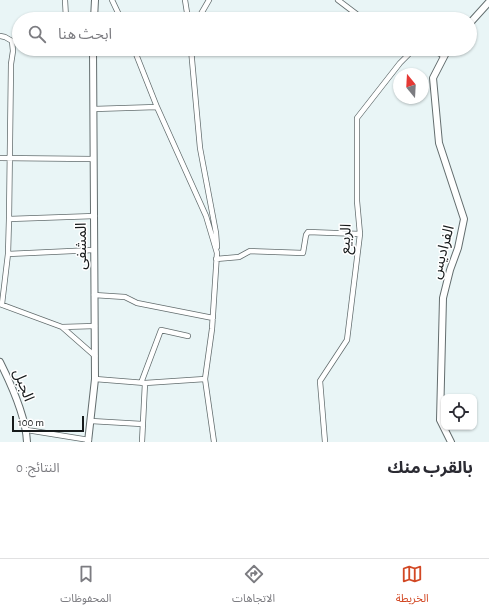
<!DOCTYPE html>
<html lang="ar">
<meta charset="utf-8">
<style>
:root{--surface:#fff;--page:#f2f2f3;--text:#2b2b33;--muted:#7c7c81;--line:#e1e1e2;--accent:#d24824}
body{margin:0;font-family:"Alegreya Sans","Noto Sans Arabic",sans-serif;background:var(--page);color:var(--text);direction:rtl}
.controls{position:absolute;right:12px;bottom:12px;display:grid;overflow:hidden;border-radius:8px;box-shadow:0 1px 3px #0004}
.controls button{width:36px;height:36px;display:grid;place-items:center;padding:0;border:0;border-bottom:1px solid var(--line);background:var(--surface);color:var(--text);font:20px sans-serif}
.compass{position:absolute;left:393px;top:68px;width:36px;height:36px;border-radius:50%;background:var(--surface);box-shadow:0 1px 3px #0004;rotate:342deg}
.scale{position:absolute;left:12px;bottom:10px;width:72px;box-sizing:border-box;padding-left:4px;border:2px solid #161a1b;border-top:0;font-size:11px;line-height:14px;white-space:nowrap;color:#161a1b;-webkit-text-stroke:3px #fff;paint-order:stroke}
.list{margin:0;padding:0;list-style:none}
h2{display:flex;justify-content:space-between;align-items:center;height:52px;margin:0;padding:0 16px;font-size:17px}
h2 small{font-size:13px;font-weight:400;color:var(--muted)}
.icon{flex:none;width:22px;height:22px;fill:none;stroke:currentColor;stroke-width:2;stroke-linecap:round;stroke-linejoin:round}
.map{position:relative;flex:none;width:489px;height:442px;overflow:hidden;direction:ltr}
.search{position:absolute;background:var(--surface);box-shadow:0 1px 3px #0004;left:12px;right:12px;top:12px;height:44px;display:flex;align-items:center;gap:10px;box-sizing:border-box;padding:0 14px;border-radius:22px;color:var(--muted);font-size:15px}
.sheet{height:116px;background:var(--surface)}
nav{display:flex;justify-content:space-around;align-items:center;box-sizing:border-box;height:56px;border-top:1px solid var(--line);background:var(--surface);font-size:11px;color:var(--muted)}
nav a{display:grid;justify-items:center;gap:2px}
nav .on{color:var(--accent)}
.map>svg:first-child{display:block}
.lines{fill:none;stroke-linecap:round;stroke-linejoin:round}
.street-casing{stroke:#636d6e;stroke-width:6}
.secondary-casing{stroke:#636d6e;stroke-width:8}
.street{stroke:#fff;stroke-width:4.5}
.secondary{stroke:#fff;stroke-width:6}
.labels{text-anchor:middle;stroke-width:3;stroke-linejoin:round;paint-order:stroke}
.street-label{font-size:15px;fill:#161a1b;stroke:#fff}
</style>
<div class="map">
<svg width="489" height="442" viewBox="0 0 489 442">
<rect width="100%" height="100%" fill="#e9f5f6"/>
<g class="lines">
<!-- street casing -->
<g class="street-casing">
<path id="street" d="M 65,0 L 66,18 L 67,19
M 112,0 L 121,19
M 185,0 L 188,19
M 338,0 L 363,19
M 31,18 L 37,19
M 198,19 L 209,0
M 0,36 L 5,37 L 12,41 L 13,51 L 11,64 L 9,219 L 8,254 L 2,304
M 134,49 L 157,107 L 206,216 L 217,253 L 212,329 L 205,379 L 214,442
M 191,49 L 200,148 L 216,233 L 217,247
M 431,49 L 444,56
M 94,109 L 157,107
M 0,158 L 93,159
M 9,219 L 95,216
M 8,254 L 94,250
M 216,259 L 239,257 L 250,251 L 303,253 L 306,235 L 308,232 L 360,234
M 94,295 L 125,297 L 137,303 L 213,318
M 0,304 L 62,327 L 95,356
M 62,327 L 95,326
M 95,379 L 145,383 L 205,379
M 141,383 L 161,330 L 188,336
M 91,421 L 142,424
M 27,430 L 89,440
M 142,442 L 145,383
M 325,442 L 320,381 L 347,340 L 360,234 L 357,201 L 357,118 L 400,63 L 414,49"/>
</g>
<!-- secondary casing -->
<g class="secondary-casing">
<path id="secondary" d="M 94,19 L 95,0
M 470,23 L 489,2
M 448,49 L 433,78 L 439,143 L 464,219 L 458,248 L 450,270 L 443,298 L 440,420 L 451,442
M 0,362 C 11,384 26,417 27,442
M 88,442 L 95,379 L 93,49"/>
</g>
<!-- street -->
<use href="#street" class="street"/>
<!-- secondary -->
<use href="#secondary" class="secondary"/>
</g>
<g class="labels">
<!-- street labels -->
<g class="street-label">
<text transform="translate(345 239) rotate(-87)" y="5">الربيع</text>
<text transform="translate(81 246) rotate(-90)" y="5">المشفى</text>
<text transform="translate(442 252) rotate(-75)" y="5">الفراديس</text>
<text transform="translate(24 385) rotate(69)" y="5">الجبل</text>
</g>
</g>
</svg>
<div class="controls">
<button><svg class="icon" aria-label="locate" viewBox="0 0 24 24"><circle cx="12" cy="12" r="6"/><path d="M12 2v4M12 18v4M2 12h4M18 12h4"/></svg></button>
</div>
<svg class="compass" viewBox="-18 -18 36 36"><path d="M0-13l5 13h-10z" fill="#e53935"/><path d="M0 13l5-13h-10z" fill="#7c7c81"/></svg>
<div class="scale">100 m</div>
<div class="search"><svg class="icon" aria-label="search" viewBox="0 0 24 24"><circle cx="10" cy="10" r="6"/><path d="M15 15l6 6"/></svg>ابحث هنا</div>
</div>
<section class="sheet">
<h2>بالقرب منك<small>النتائج: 0</small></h2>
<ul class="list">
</ul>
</section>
<nav>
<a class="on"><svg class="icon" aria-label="map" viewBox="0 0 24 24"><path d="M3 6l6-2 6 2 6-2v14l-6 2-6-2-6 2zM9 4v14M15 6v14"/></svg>الخريطة</a>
<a><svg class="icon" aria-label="directions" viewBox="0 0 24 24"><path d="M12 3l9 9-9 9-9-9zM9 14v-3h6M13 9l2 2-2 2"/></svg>الاتجاهات</a>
<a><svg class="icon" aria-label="saved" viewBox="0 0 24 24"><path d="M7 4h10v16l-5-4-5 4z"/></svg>المحفوظات</a>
</nav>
